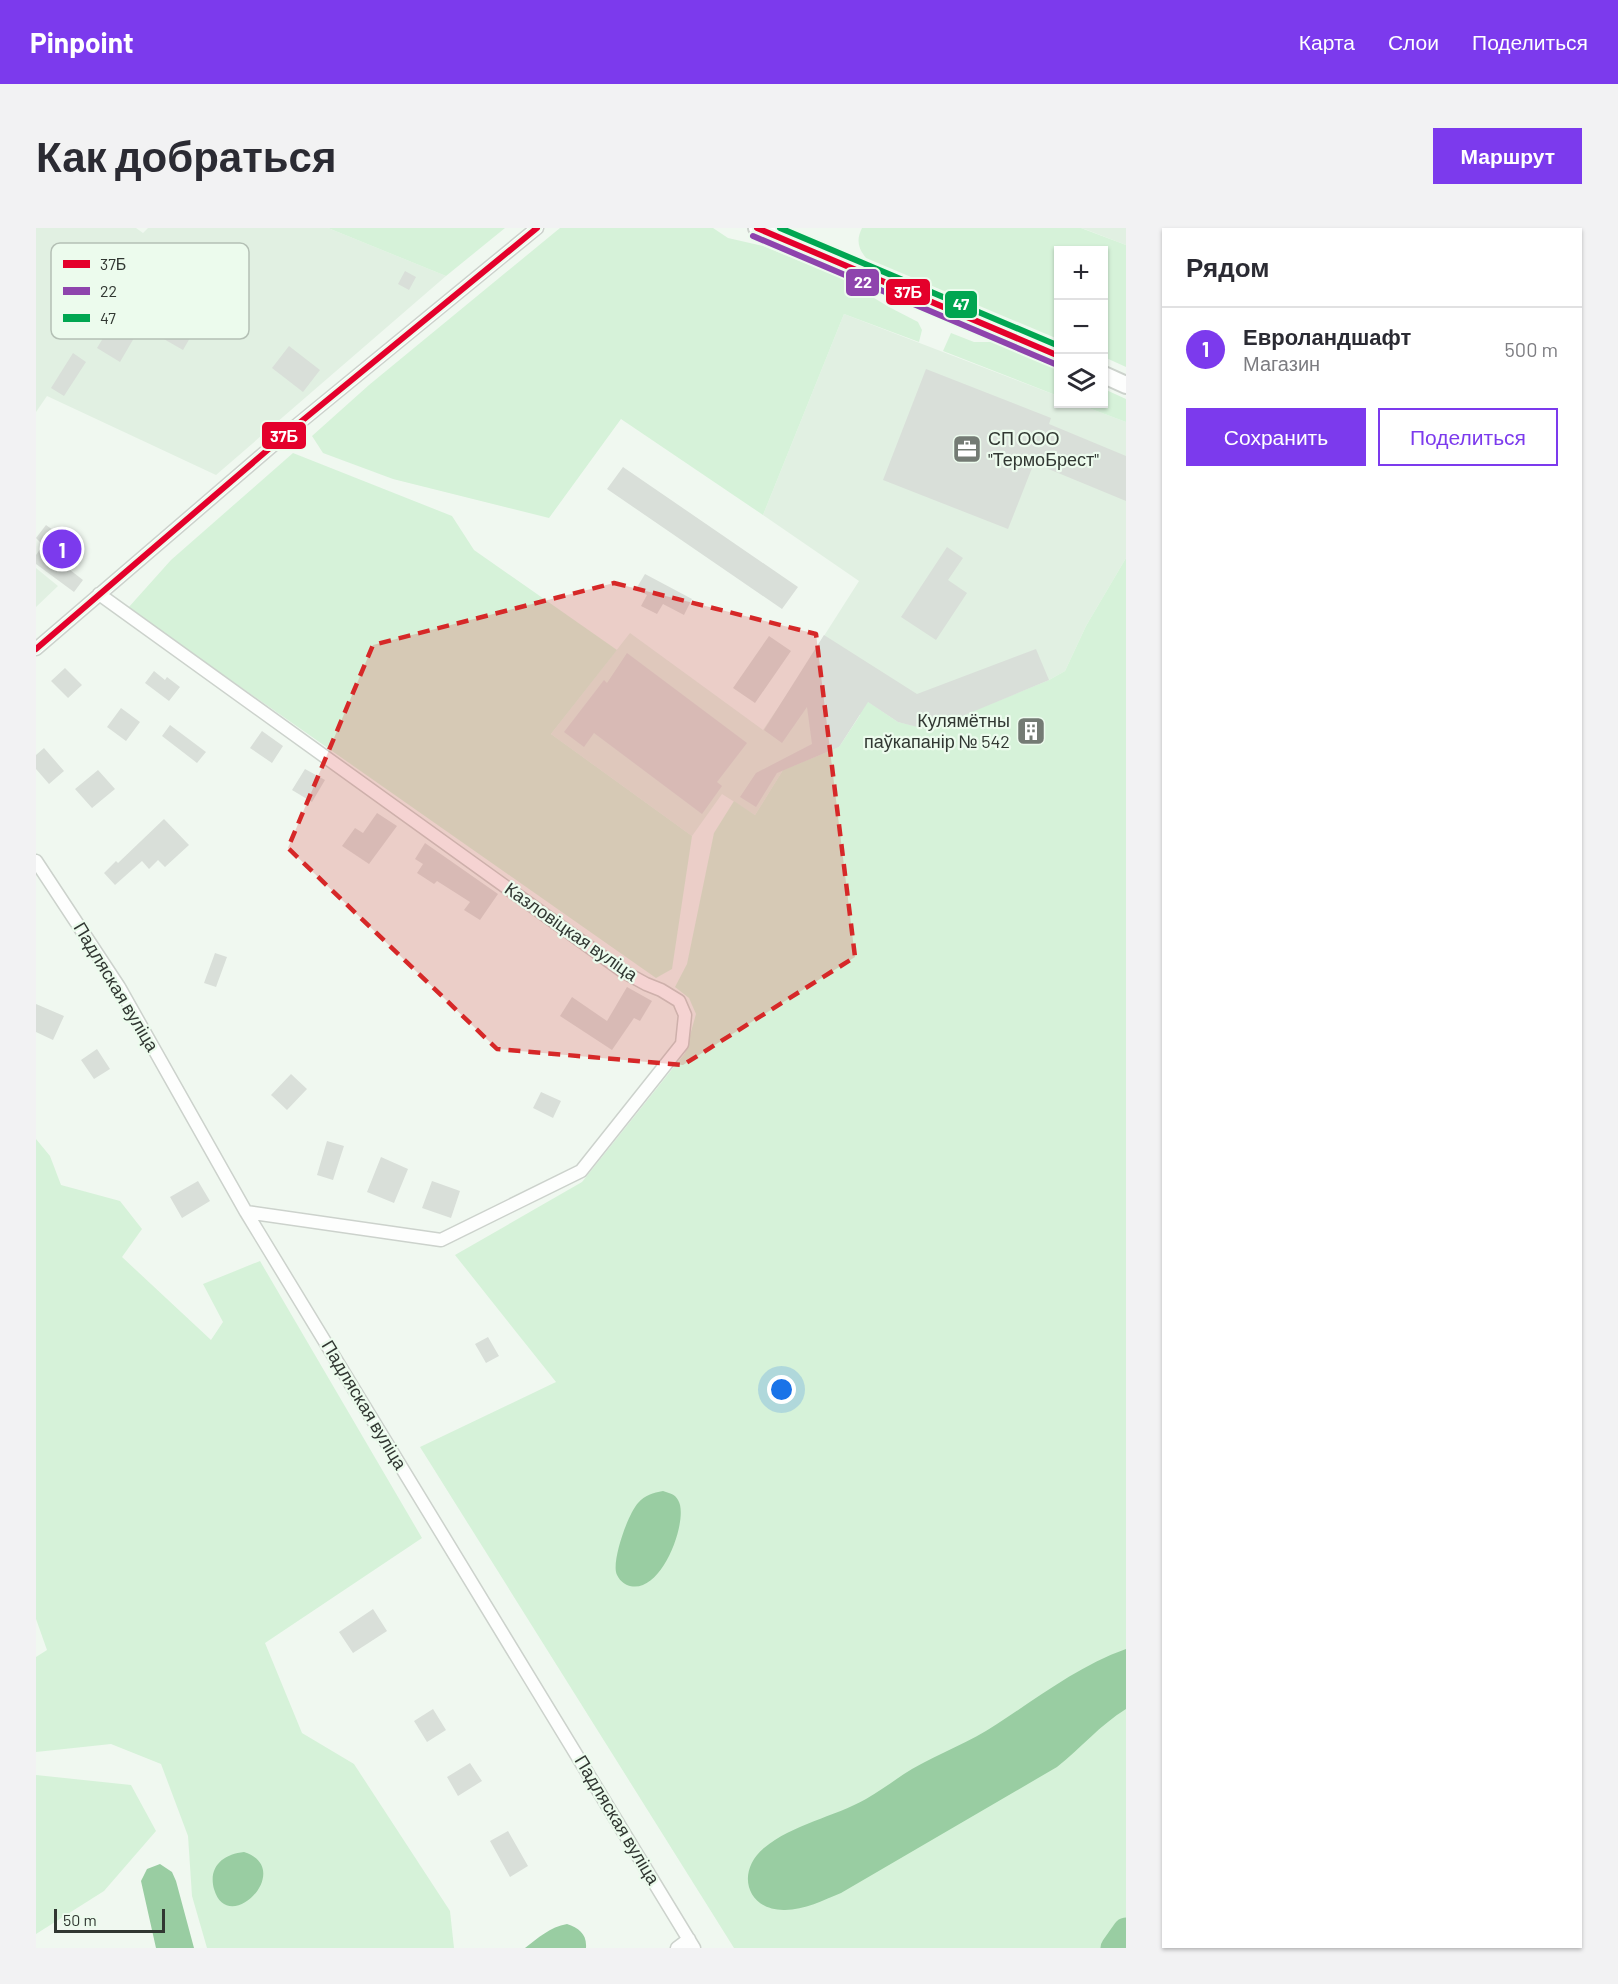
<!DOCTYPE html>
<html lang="ru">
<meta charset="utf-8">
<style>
:root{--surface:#fff;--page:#f2f2f3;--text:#2b2b33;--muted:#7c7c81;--line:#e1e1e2;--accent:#7c3aed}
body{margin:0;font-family:Barlow,sans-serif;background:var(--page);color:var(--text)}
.controls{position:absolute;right:18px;top:18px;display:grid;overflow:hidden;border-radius:0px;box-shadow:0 2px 4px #0004}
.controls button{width:54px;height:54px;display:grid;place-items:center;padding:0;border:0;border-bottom:2px solid var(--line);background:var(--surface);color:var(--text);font:30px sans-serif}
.scale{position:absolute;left:18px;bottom:15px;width:111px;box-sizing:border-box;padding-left:6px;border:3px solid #313732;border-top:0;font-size:16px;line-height:21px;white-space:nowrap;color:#313732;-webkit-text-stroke:4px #ecfbed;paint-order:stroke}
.you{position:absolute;left:746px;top:1162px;width:21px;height:21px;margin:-15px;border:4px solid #fff;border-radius:50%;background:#1a73e8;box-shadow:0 0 0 9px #1a73e833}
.badge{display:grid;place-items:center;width:39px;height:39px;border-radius:50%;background:var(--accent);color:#fff;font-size:20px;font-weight:700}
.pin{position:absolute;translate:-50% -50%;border:3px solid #fff;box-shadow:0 2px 6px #0006}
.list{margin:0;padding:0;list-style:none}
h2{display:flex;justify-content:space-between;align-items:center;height:78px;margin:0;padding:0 24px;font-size:26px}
h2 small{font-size:20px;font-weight:400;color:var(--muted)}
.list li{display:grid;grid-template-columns:39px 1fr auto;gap:18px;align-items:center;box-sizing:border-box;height:84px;padding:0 24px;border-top:2px solid var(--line)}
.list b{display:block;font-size:22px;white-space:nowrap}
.list p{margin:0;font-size:20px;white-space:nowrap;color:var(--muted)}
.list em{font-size:20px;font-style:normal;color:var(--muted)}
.actions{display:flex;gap:12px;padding:18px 24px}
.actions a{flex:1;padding:14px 0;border:2px solid var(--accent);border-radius:0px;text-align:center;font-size:21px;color:var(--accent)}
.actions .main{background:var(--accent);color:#fff}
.icon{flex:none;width:33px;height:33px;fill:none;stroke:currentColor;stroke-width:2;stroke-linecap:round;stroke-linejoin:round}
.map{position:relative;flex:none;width:1090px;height:1720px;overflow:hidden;border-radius:0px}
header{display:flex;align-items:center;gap:36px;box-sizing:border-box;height:84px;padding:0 30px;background:var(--accent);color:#fff}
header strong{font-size:28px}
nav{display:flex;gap:33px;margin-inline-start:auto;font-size:21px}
.intro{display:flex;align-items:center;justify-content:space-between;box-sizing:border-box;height:144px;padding:0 36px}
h1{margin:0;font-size:42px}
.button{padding:15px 27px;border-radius:0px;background:var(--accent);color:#fff;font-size:21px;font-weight:700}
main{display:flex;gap:36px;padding:0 36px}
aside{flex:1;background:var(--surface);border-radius:0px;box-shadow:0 2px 4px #0004}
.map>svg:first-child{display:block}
.built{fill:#e1f0e2}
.green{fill:#d6f2d9}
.water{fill:#99cda2}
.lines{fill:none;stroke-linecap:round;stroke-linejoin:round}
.river{stroke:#99cda2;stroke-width:27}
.building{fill:#d9dfd9}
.street-casing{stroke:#ccd2cc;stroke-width:15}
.secondary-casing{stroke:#ccd2cc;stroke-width:20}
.street{stroke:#fdfefd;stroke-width:12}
.secondary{stroke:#fdfefd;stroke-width:16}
.bus-1-casing{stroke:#ecfbed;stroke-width:10}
.bus-2-casing{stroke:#ecfbed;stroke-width:10}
.bus-3-casing{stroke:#ecfbed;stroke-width:10}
.bus-1{stroke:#e4002b;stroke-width:6}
.bus-2{stroke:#8e44ad;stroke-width:6}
.bus-3{stroke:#00a651;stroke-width:6}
.marked{fill:#d62828;fill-opacity:0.2;stroke:#d62828;stroke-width:4.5;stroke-dasharray:12 8;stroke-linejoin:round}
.labels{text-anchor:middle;stroke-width:4.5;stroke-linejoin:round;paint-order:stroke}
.poi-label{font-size:18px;fill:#313732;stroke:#ecfbed;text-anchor:start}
.street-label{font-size:18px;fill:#313732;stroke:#ecfbed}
.key{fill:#ecfbed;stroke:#b4c0b5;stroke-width:1.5}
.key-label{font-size:16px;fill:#313732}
.line-badge{stroke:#ecfbed;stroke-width:2}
.badge-label{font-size:16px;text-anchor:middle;font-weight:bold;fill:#fff}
</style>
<header>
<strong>Pinpoint</strong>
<nav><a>Карта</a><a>Слои</a><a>Поделиться</a></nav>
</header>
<div class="intro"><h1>Как добраться</h1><a class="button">Маршрут</a></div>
<main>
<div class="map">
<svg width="1090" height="1720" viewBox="0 0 1090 1720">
<rect width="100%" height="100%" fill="#f0f8f0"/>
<!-- built -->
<path class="built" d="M 0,0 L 100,0 L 107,5 L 112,0 L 292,0 L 410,48 L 180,247 L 11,168 L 0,184 Z
M 1045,0 L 1090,0 L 1090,17 L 1051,2 Z
M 808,86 L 1022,168 L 1023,176 L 1042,176 L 1090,194 L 1090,330 L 1050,398 L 1029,443 L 1013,452 L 893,502 L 862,494 L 772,433 L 823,353 L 727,287 Z
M 0,340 L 22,358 L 0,379 Z
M 594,405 L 727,502 L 764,447 L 824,486 L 803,519 L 747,542 L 719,587 L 686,566 L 656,608 L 515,506 Z"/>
<!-- green -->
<path class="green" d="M 292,0 L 469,0 L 410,48 Z
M 524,0 L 677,0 L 692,10 L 727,18 L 805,50 L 853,79 L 882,94 L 886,102 L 883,114 L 808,86 L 727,287 L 585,191 L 513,290 L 357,251 L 287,225 L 276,208 L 333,157 Z
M 826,0 L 1045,0 L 1090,17 L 1090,139 L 1068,129 L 1068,22 L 1023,22 L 1022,111 L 830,30 C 822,20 820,12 826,0 Z
M 915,105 L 938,114 L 961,114 L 1022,141 L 1022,168 L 907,123 Z
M 1068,161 L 1090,171 L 1090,194 L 1042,176 L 1068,176 Z
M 257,225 L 416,288 L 438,322 L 581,422 L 515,506 L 656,608 L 636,741 L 620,750 L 92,380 L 135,332 Z
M 1090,330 L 1090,1720 L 698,1720 L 384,1219 L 520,1154 L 419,1027 L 546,954 L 649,825 L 660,786 L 653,770 L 639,759 L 651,736 L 678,605 L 698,573 L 719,587 L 747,542 L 803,519 L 824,487 L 772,433 L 862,494 L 893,501 L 1013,452 L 1029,443 L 1050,398 Z
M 0,911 L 14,928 L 25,957 L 84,973 L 106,1001 L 86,1029 L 175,1112 L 187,1094 L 167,1056 L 224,1033 L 386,1310 L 229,1415 L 266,1505 L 318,1536 L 414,1683 L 418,1720 L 171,1720 L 156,1668 L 152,1608 L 125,1536 L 75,1516 L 0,1524 L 0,1429 L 11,1422 L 0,1391 Z
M 0,1547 L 95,1557 L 120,1603 L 68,1663 L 0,1706 Z"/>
<!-- water -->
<path class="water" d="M 627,1263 C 633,1265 639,1266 642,1272 C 654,1290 625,1371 591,1357 C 586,1355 581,1349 580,1344 C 577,1329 592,1286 602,1275 C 609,1267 617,1265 627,1263 Z
M 1090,1421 L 1090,1481 C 1064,1497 1045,1520 1021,1539 L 805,1665 C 788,1672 768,1682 749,1682 C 711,1683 699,1644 728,1620 C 757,1596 798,1589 830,1571 C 846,1562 861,1550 876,1541 C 904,1525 934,1514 961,1496 C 1003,1469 1042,1438 1090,1421 Z
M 208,1624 C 260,1641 192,1710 178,1661 C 172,1639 187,1626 208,1624 Z
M 124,1636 L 136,1644 L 140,1653 L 158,1720 L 120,1720 L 105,1653 L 111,1641 Z
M 531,1696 C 543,1700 551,1706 550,1720 L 489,1720 C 502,1710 514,1699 531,1696 Z"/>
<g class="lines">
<!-- river -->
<path class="river" d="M 1078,1720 L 1090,1703"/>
</g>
<!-- building -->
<path class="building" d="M 369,43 L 380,49 L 373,62 L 362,56 Z
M 92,69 L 132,92 L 134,89 L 158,103 L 147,122 L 105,98 L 84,134 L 61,120 Z
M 253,118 L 284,142 L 267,164 L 236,140 Z
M 37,125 L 50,134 L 28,168 L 15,160 Z
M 890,141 L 1015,190 L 1013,196 L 1090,228 L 1090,273 L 998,235 L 972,301 L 847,252 Z
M 587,239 L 762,359 L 746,381 L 571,261 Z
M 10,297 L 39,318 L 25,335 L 47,352 L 38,364 L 0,336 L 0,327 L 7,317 L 0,310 Z
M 911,319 L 927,330 L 912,352 L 931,365 L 900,412 L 865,389 Z
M 609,346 L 656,371 L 648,387 L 627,376 L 621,386 L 605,378 L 611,367 L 600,361 Z
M 788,407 L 881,466 L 1000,421 L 1013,452 L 893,502 L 862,494 L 832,474 L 803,519 L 741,545 L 720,579 L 704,569 L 720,545 L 776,516 L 771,479 L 746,515 L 728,502 Z
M 733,408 L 755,423 L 719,475 L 697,460 Z
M 591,425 L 711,515 L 681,554 L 686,558 L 666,586 L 558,505 L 548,519 L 528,504 L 568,452 L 571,455 Z
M 29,440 L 46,457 L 32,470 L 15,453 Z
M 118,443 L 129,452 L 131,449 L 144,459 L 133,473 L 109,455 Z
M 85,480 L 104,494 L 90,513 L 71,499 Z
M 1005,493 L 1002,512 L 985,512 L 987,494 Z
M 134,497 L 170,524 L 161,535 L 126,508 Z
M 226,503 L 247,518 L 236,535 L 214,520 Z
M 8,520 L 28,543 L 13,556 L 0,541 L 0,527 Z
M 269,541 L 289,552 L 276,574 L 256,562 Z
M 62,542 L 79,561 L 56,580 L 39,561 Z
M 341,585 L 361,598 L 333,636 L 306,618 L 319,600 L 327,605 Z
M 128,591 L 153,617 L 129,639 L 122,632 L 113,641 L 106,633 L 79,657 L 68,645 L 80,633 L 82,635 Z
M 389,615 L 462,666 L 444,692 L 428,682 L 434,674 L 401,653 L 398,656 L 381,645 L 387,636 L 379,631 Z
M 179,725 L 191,729 L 180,759 L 168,755 Z
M 591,759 L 616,773 L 604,793 L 598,790 L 576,822 L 524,788 L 536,769 L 571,793 Z
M 0,776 L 28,788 L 17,812 L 0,804 Z
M 61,821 L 74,841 L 58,851 L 45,832 Z
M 255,846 L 271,861 L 251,882 L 235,867 Z
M 505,864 L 525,873 L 517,890 L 497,880 Z
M 291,913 L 308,918 L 297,952 L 281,947 Z
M 345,929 L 372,941 L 358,975 L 331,964 Z
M 162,953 L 174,973 L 146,990 L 134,969 Z
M 396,953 L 424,963 L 415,990 L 386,980 Z
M 452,1109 L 463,1128 L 450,1135 L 439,1116 Z
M 337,1381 L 351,1403 L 317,1425 L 303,1404 Z
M 397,1481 L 410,1502 L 391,1514 L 378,1493 Z
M 434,1535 L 446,1553 L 422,1568 L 411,1549 Z
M 472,1603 L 492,1638 L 474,1649 L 454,1613 Z"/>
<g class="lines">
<!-- street casing -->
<g class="street-casing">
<path id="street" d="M 63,366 L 588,744 L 610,756 L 625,762 L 643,773 L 649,787 L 646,816 L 545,943 L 405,1012 L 210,984
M 0,421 L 256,201 L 501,0
M 0,633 L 83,759 L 210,984 L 658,1720
M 641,1720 L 653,1711"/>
</g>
<!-- secondary casing -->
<g class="secondary-casing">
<path id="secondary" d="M 721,0 L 1023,128
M 1068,147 L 1090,157"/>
</g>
<!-- street -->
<use href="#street" class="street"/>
<!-- secondary -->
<use href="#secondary" class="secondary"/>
<!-- bus-1 casing -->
<g class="bus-1-casing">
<path id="bus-1" d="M 721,0 L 1023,128
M 0,421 L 256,201 L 501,0"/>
</g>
<!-- bus-2 casing -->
<g class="bus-2-casing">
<path id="bus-2" d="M 717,8 L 1019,136"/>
</g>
<!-- bus-3 casing -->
<g class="bus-3-casing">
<path id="bus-3" d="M 744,0 L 1023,118"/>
</g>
<!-- bus-1 -->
<use href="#bus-1" class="bus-1"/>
<!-- bus-2 -->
<use href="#bus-2" class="bus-2"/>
<!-- bus-3 -->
<use href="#bus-3" class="bus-3"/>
</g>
<!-- marked area -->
<path class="marked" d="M 578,355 L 780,406 L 819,729 L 647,837 L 461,821 L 252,620 L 337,417 Z"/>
<!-- icons -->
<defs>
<g id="office-square" transform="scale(1.5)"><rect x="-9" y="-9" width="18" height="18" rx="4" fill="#747b74" stroke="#ecfbed"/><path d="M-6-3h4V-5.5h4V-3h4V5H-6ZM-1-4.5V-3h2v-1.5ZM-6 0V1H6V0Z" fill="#fff"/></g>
<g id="building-square" transform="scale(1.5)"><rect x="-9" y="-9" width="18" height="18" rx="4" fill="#747b74" stroke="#ecfbed"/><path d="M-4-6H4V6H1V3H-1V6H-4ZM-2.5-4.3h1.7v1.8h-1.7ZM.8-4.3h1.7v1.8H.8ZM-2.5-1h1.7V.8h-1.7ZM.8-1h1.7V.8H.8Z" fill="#fff"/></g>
</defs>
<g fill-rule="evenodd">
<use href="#office-square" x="931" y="221"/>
<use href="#building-square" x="995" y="503"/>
</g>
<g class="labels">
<!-- poi labels -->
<g class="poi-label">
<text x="952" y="217">СП ООО<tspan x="952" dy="21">"ТермоБрест"</tspan></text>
<text x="974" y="499" text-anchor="end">Кулямётны<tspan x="974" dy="21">паўкапанір № 542</tspan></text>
</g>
<!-- street labels -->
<g class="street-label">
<text transform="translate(535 704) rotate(35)" y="6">Казловіцкая вуліца</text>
<text transform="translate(80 759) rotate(59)" y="6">Падляская вуліца</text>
<text transform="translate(328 1177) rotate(59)" y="6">Падляская вуліца</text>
<text transform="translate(581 1592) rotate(59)" y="6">Падляская вуліца</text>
</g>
</g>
<!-- legend -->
<rect x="15" y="15" width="198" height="96" rx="9" class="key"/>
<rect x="27" y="32" width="27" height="8" fill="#e4002b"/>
<rect x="27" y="59" width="27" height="8" fill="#8e44ad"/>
<rect x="27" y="86" width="27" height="8" fill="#00a651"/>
<g class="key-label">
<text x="64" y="42">37Б</text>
<text x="64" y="69">22</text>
<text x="64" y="96">47</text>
</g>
<g class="line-badge">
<rect x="809" y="40" width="35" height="29" rx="6" fill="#8e44ad"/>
<rect x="849" y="50" width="46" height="28" rx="6" fill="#e4002b"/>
<rect x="908" y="62" width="34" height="29" rx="6" fill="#00a651"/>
<rect x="225" y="193" width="46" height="29" rx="6" fill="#e4002b"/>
</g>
<g class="badge-label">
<text x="827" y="60">22</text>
<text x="872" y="70">37Б</text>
<text x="925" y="82">47</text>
<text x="248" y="214">37Б</text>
</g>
</svg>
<div class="controls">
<button>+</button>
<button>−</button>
<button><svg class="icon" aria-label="layers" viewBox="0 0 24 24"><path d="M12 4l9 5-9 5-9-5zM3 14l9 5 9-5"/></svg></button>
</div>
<div class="scale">50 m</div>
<div class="you"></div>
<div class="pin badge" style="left:26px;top:321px">1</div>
</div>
<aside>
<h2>Рядом<small></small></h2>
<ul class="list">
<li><span class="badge">1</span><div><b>Евроландшафт</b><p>Магазин</p></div><em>500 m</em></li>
</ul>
<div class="actions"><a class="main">Сохранить</a><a>Поделиться</a></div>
</aside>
</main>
